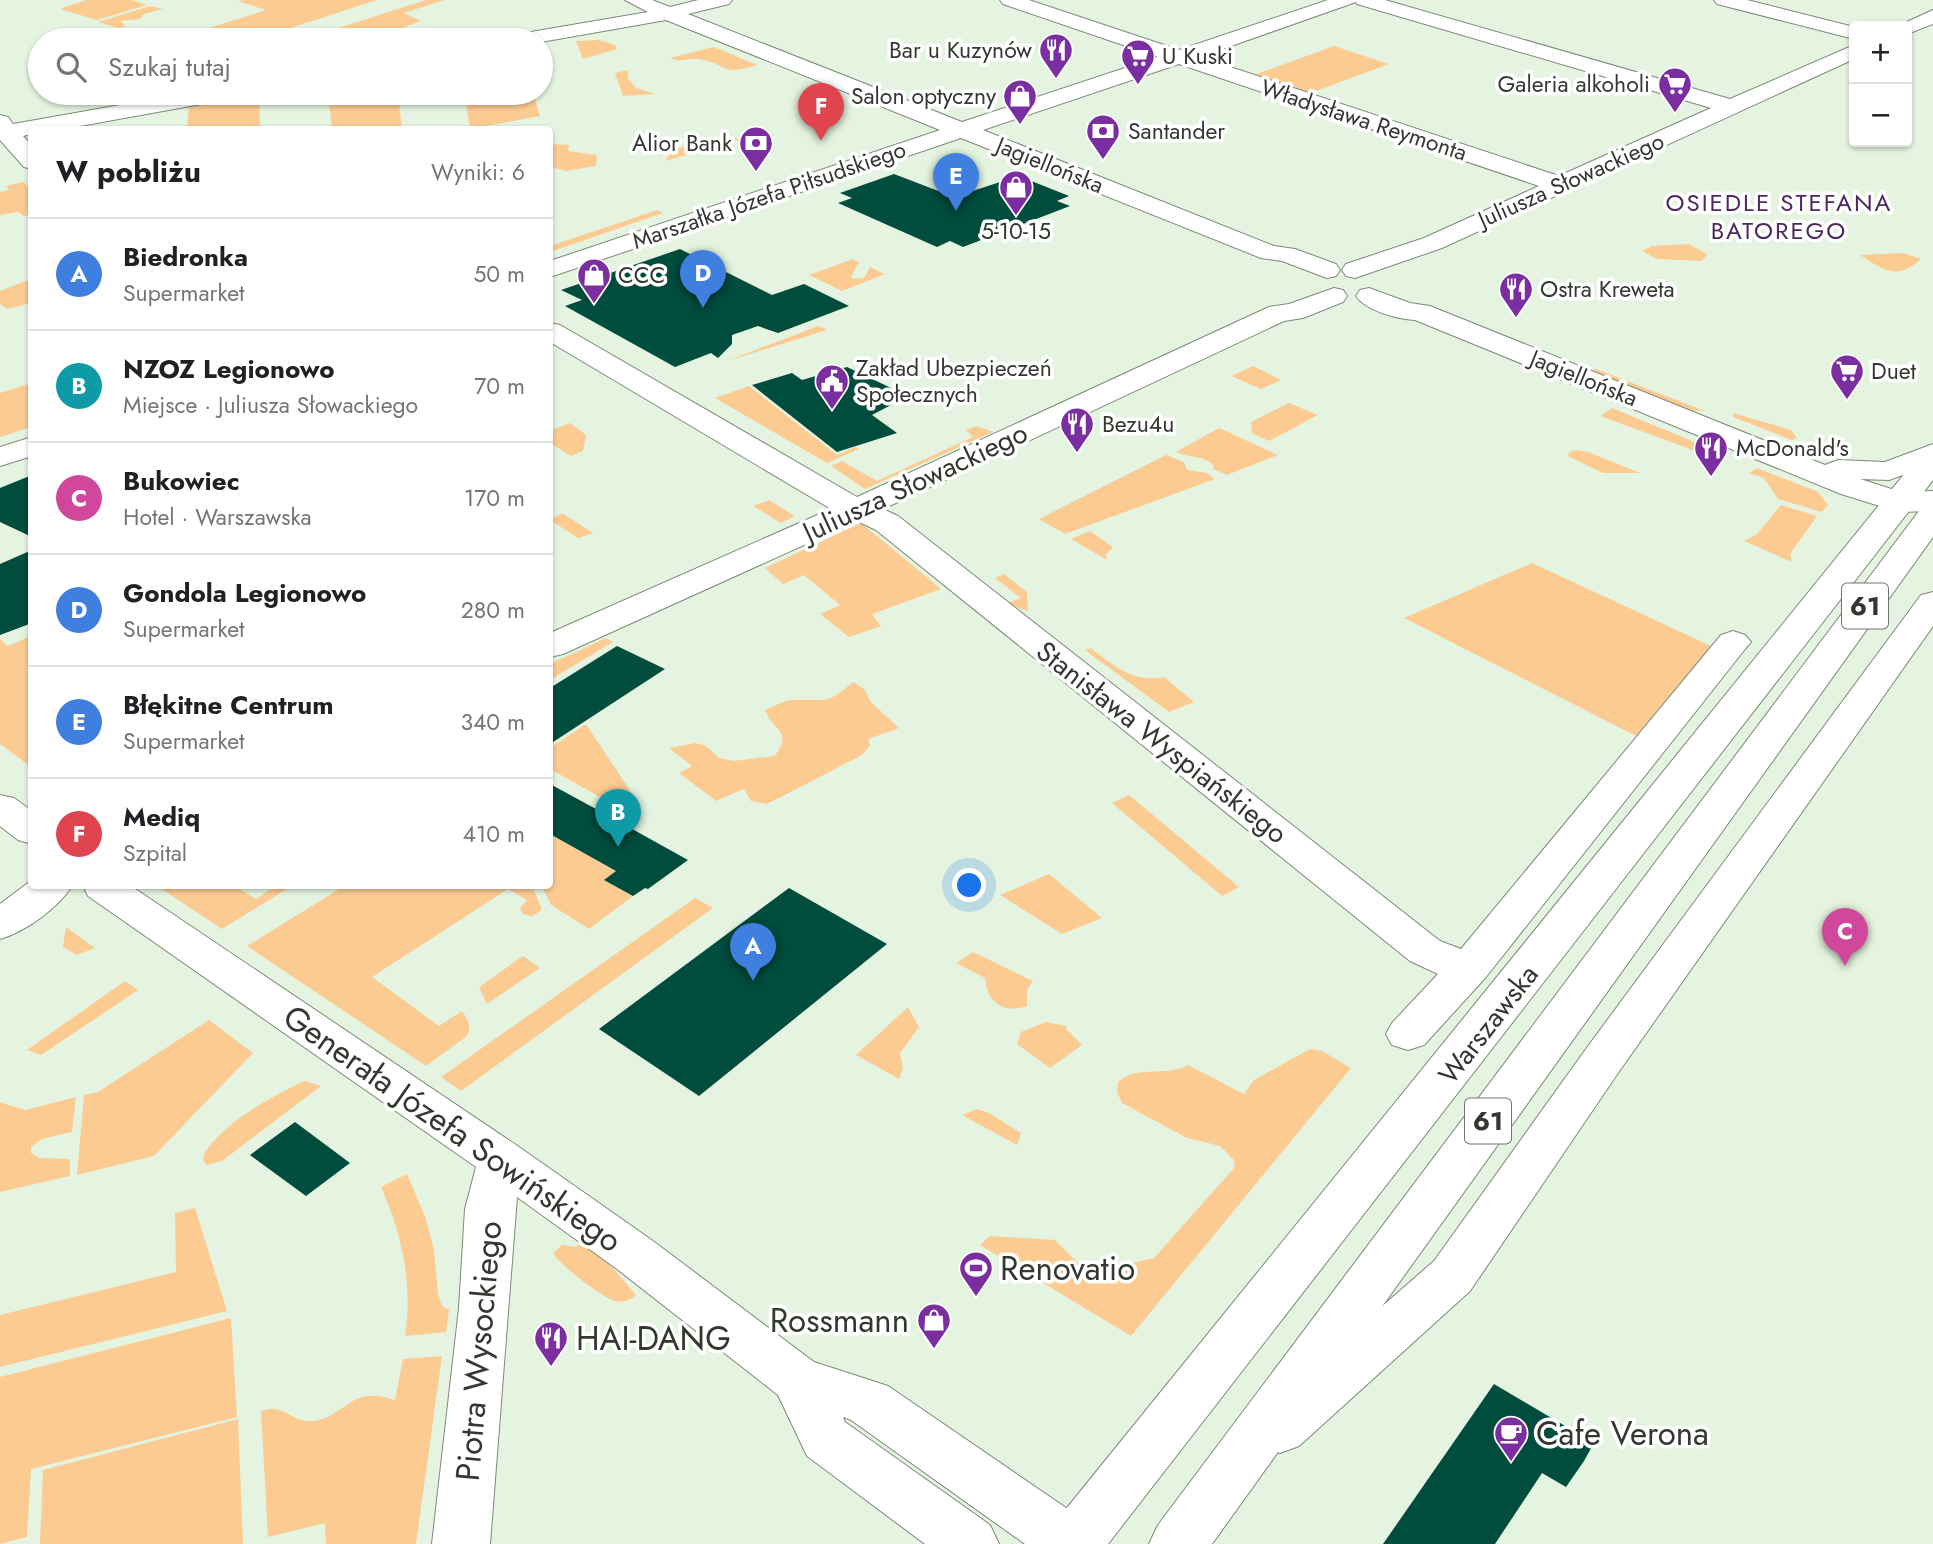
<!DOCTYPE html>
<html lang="pl">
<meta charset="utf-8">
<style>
:root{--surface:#fff;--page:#f6f6f6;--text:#202124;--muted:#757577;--line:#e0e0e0;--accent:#b45309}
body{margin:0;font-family:Jost,sans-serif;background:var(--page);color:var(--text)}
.controls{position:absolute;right:21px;top:21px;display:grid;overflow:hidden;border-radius:7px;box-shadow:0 2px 5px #0004}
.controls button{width:63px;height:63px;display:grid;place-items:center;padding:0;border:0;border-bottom:2px solid var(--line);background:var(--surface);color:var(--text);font:35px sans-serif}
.you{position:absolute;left:970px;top:886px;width:24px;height:24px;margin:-18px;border:5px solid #fff;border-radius:50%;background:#1a73e8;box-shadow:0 0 0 10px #1a73e833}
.badge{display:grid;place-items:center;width:46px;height:46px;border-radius:50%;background:var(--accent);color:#fff;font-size:23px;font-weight:700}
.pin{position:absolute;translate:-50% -58px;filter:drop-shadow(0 2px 4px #0008)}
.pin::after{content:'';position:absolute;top:37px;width:24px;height:21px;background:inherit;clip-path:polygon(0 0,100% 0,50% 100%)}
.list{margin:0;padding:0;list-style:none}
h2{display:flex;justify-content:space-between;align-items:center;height:91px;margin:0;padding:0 28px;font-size:30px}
h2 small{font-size:23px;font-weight:400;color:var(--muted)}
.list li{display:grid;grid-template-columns:46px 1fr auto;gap:21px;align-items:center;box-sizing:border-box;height:112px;padding:0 28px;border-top:2px solid var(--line)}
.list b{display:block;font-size:26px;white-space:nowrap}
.list p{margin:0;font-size:23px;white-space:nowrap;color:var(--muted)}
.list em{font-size:23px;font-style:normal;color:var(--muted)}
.icon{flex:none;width:38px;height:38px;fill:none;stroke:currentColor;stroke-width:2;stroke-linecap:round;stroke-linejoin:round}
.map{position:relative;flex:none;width:1933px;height:1544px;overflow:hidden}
.search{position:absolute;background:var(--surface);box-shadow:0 2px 5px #0004;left:28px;top:28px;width:525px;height:77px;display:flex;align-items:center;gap:18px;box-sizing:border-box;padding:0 24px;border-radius:38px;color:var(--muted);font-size:26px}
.panel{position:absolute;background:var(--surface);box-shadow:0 2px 5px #0004;left:28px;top:126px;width:525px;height:763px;border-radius:7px}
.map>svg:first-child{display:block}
.green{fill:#fbcb92}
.building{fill:#004c3d}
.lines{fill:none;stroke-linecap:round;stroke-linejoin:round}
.minor-casing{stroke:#7c8a79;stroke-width:2}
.major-casing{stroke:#7c8a79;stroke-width:2}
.minor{fill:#fff;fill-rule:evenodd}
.major{fill:#fff;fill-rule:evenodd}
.labels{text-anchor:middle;stroke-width:7;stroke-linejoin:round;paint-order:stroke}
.far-poi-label{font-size:23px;fill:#333931;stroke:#fff;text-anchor:start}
.far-street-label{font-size:23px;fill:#333931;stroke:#fff}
.far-neighbourhood-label{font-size:24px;letter-spacing:2px;fill:#4c285f;stroke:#fff}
.shield{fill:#fff;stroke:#70746f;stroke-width:2}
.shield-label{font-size:26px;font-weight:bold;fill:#333931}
.street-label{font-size:28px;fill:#333931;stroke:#fff}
.near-street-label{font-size:33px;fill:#333931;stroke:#fff}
.near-poi-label{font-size:33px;fill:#333931;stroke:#fff;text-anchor:start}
</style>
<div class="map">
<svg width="1933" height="1544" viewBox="0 0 1933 1544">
<rect width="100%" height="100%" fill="#e4f4e0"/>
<!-- green -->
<path class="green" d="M 86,0 L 132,0 L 147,5 L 97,20 L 60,9 Z
M 243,0 L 377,0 L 253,40 L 171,40 L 266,10 L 238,1 Z
M 426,0 L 444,0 L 404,13 L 421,21 L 394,31 L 407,40 L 301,40 Z
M 150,6 L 163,9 L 144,14 L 140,19 L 120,21 L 126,26 L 119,28 L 98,22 Z
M 599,40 L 615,45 L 617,49 L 583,59 L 576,41 Z
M 1334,46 L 1389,64 L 1308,94 L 1251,76 Z
M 713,47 L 719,49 L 757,65 C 719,77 730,64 698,59 C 688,58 681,63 670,58 Z
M 628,70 L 628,78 L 636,88 L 655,94 L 623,96 L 615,73 Z
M 328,93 L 398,93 L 402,129 L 332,129 Z
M 464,93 L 533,93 L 540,116 L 470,129 Z
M 259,95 L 260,129 L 187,129 L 189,107 Z
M 733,137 L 740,140 L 665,161 C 675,141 714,141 733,137 Z
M 550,144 L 569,145 L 568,151 L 597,155 L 596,166 L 566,171 L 550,167 Z
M 24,182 L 31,191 L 31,214 L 24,216 L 18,212 L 0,215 L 0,192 L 9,190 L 6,186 Z
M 657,210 L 663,213 L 550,252 L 550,246 Z
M 1689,244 L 1707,254 L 1702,261 L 1657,259 L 1642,251 L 1652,246 Z
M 1904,253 L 1921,259 C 1898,281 1883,270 1860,255 Z
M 853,259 L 859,262 L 851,277 L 854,279 L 864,278 L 870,267 L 885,274 L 842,291 L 809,275 Z
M 31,279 L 31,303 L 7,309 L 0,304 L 0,291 Z
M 818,326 L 827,330 L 724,362 Z
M 1253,366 L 1281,380 L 1261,389 L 1231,376 Z
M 1596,369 L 1705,411 L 1686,410 L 1591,372 Z
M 31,383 L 31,427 L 0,437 L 0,393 Z
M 749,386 L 837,455 L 855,447 L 859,449 L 827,463 L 715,398 Z
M 1289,403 L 1318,415 L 1269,441 L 1252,433 L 1251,422 Z
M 1612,408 L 1724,454 L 1717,459 L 1600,416 Z
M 1733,413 L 1791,430 L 1797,438 L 1792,440 L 1733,417 Z
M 570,423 L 586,435 L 583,451 L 571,456 L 550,443 L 550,431 Z
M 976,426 L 993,432 L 865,489 L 831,466 L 842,461 L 877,481 L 973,437 L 966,430 Z
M 1219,428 L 1278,455 L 1227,475 L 1213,469 L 1214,466 C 1205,455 1189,458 1176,452 Z
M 1576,450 L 1588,452 L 1640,473 L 1603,473 L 1568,456 L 1569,452 Z
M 1166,455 L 1184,462 L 1187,470 L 1207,473 L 1215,479 L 1065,534 L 1039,519 Z
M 1757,468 L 1818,492 L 1828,505 L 1822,512 L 1778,499 L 1764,478 L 1749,473 Z
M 769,500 L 795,516 L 781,523 L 753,506 Z
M 1781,505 L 1817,516 L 1790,554 L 1792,562 L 1744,541 L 1757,534 Z
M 562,513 L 593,533 L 594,533 L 578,538 L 550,520 Z
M 861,523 L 941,589 L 872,614 L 881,626 L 849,637 L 820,614 L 840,605 L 804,575 L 783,584 L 765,568 Z
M 1090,531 L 1113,547 L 1106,554 L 1107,560 L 1071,539 Z
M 1532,563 L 1711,646 L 1636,736 L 1404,618 Z
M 1004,574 L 1027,592 L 1028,611 L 1005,604 L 1021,598 L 995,578 Z
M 31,636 L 31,767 L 0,744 L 0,639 L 8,646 Z
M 606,638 L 613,642 L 550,680 L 550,664 Z
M 1091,648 C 1114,666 1133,683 1164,677 L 1194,702 L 1169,712 L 1085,650 Z
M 853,682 L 864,689 L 871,702 L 899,728 L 868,739 L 870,746 L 862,755 L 783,796 L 767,804 L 751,801 L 744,789 L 716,801 L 679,773 L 692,766 L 669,748 L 695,743 L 706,746 L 719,758 L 733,761 L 775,756 C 793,729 774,733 765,710 C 773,707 783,701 792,700 C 824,698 825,707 853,682 Z
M 586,724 L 633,795 L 609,802 L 550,769 L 550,748 Z
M 1129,795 L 1239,887 L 1222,896 L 1112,803 Z
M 550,834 L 616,871 L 605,880 L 633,896 L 589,929 L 551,905 L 542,886 L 550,886 Z
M 1049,874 L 1102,918 L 1062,934 L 1000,895 Z
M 157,886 L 235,886 L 256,899 L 274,887 L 272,886 L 292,886 L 222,929 Z
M 344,886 L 525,886 L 534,890 L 542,910 L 532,916 L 523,914 L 520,909 L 527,900 L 508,889 L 372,977 L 439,1026 L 462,1011 C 468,1020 472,1026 467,1036 L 426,1066 L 247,946 Z
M 695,898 L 713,908 L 461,1091 L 441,1077 Z
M 66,927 L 95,948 L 77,955 L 63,947 Z
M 973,952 L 1033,981 L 1027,990 L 1027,1006 C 1004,1014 987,1003 985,978 L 956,963 Z
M 523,956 L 540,968 L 487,1004 L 479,987 Z
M 125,981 L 138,990 L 41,1055 L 27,1050 Z
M 908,1007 L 919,1027 L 900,1053 L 903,1068 L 899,1079 L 856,1055 Z
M 209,1020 L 253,1053 L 154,1156 L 77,1175 L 84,1095 L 98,1092 Z
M 1046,1022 L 1067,1026 L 1066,1029 L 1082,1045 L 1050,1068 L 1017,1044 L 1021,1032 Z
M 1310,1049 L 1322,1051 L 1351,1068 L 1131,1336 L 980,1245 L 990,1236 L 1055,1240 L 1085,1270 L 1105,1281 L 1132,1263 L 1154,1258 L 1235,1167 L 1234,1160 L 1220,1146 L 1187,1138 L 1122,1103 L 1117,1092 L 1118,1082 C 1137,1064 1166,1078 1188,1065 L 1244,1094 L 1254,1080 Z
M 304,1081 L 321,1086 L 222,1161 L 206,1165 L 203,1158 L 205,1152 C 229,1119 268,1099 304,1081 Z
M 76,1097 L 72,1132 L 42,1139 L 31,1147 L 31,1153 L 40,1158 L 70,1159 L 70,1176 L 0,1192 L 0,1102 L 25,1110 Z
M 977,1109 L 989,1113 L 1021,1133 L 1017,1145 L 962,1115 Z
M 407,1174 L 426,1219 L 434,1250 L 438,1294 L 442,1306 L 449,1310 L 446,1332 L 405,1336 C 413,1284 402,1234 381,1187 Z
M 195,1208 L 227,1311 L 0,1367 L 0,1315 L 176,1272 L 175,1213 Z
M 582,1242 L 604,1258 L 636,1295 C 630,1300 624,1303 615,1301 C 601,1297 560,1265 553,1253 L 562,1245 L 576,1247 Z
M 231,1318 L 237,1417 L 31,1469 L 27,1537 L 0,1544 L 0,1377 Z
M 442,1356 L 416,1544 L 326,1544 L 325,1523 L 268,1537 L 261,1411 C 282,1403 289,1419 307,1421 C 329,1423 344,1403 362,1397 C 374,1394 384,1397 395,1400 L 403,1359 Z
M 238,1419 L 243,1544 L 40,1544 L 43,1470 Z"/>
<!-- building -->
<path class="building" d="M 894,174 L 954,197 L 1019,176 L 1069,196 L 1057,201 L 1070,206 L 963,247 L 950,241 L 937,247 L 838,203 L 852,198 L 840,193 Z
M 680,249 L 772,295 L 804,284 L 849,306 L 778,333 L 758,326 L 732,335 L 732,344 L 718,358 L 711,353 L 675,367 L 565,306 L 582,300 L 561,290 Z
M 847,367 L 908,396 L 872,415 L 897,433 L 837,452 L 752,385 L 792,373 L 802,380 Z
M 32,475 L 32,537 L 0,522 L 0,488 Z
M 32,550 L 32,623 L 0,635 L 0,564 Z
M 617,646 L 665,669 L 550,744 L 550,688 Z
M 550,784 L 607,815 L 688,860 L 648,889 L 645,888 L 633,896 L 604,880 L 616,871 L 550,834 Z
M 789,888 L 887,944 L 699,1096 L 599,1029 Z
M 295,1122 L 350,1163 L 306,1196 L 250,1155 Z
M 1494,1384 L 1594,1443 L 1584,1461 L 1566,1487 L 1542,1473 L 1495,1544 L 1383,1544 Z"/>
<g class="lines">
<!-- minor casing -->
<g class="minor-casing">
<path id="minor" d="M 625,0 L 652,0 L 670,7 L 698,0 L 732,0 L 729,4 L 688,14 L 962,122 L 1158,57 L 1003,4 L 1000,0 L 1029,0 L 1179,50 L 1328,0 L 1385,0 L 1730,99 L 1854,45 L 1854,59 L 1442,248 L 1355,278 L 1346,276 L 1342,270 L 1346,264 L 1424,238 L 1539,186 L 1179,64 L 983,130 L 1274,246 L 1295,249 L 1336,264 L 1340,270 L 1336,276 L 1327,278 L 1282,261 L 1261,258 L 961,138 L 550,277 L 550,261 L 940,130 L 666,20 L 541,42 L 509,40 L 519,34 L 648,12 ZM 1356,2 L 1357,4 L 1711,108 L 1559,176 L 1200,57 Z
M 1714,0 L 1747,0 L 1854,27 L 1854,39 L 1717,4 Z
M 1933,10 L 1933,24 L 1907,34 L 1907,26 L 1898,26 Z
M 188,93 L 235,93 L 224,100 L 58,130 L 32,130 L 32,134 L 23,136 L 32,146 L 32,169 L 24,167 L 0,140 L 0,115 L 8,117 L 13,124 Z
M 1334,288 L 1343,290 L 1347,296 L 1343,302 L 1303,318 L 1284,321 L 883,509 L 898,516 L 1440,941 L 1461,949 L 1721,635 L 1733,631 L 1745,635 L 1751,642 L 1745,649 L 1486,977 L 1424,1045 L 1408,1050 L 1392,1045 L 1386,1034 L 1392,1023 L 1438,974 L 1410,961 L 876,530 L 857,521 L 563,654 L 550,657 L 550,633 L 831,509 L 550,342 L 550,323 L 560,325 L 857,497 L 1269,307 L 1289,304 Z
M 1369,288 L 1410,303 L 1430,306 L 1825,465 L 1838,460 L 1885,462 L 1933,444 L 1933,464 L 1889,480 L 1860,479 L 1901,492 L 1933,491 L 1933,511 L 1899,512 L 1841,494 L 1415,320 C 1398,319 1366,311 1356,296 L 1360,290 Z
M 32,437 L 32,456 L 0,466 L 0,447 Z
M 1933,592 L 1933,626 L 1618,1073 L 1470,1291 L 1299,1446 L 1280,1453 L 1261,1446 L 1253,1429 L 1261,1412 L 1434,1261 L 1586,1049 L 1921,595 Z
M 0,795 L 14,798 L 32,811 L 32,844 L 18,840 L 0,826 Z
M 32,880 L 32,886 L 72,886 C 58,908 25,932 0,939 L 0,904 Z
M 83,886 L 131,886 L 519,1147 L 653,1241 L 814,1362 L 888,1386 L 1091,1525 L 1100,1544 L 1025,1544 L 851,1420 L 843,1417 L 845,1422 L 990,1525 L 999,1544 L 925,1544 L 807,1456 L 778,1395 L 617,1269 L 517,1197 L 490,1544 L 432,1544 L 459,1308 L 465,1209 L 476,1167 L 88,896 Z"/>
</g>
<!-- major casing -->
<g class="major-casing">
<path id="major" d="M 1933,450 L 1933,480 L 1108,1544 L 1044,1544 L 1053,1525 L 1922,452 Z
M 1933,504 L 1933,537 L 1212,1544 L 1149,1544 L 1158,1525 L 1922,507 Z"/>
</g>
<!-- minor -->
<use href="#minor" class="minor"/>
<!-- major -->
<use href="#major" class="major"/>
</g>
<!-- icons -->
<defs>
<g id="restaurant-pin" transform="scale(1.75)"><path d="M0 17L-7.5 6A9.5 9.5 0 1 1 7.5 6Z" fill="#7b2e9f" stroke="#fff"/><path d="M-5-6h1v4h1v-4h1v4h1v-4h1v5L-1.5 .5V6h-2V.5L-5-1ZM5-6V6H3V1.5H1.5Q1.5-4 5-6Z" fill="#fff"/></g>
<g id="supermarket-pin" transform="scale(1.75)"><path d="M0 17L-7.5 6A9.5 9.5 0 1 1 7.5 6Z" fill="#7b2e9f" stroke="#fff"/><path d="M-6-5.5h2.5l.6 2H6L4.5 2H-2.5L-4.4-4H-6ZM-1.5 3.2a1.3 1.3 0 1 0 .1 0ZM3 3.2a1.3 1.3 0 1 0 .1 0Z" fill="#fff"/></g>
<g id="shop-pin" transform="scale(1.75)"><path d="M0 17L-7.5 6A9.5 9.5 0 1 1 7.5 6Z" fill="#7b2e9f" stroke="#fff"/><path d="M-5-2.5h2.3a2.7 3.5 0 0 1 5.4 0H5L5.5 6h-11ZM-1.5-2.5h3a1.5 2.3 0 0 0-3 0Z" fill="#fff"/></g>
<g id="bank-pin" transform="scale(1.75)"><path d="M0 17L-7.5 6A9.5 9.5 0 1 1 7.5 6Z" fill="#7b2e9f" stroke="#fff"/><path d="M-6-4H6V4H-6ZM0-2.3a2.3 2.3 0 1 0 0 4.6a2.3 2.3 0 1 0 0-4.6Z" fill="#fff"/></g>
<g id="civic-pin" transform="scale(1.75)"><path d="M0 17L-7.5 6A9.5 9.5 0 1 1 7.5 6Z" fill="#7b2e9f" stroke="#fff"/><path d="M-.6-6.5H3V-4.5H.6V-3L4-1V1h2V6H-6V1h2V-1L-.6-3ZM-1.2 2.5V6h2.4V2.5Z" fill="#fff"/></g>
<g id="stadium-pin" transform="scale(1.75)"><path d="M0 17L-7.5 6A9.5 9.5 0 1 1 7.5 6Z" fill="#7b2e9f" stroke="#fff"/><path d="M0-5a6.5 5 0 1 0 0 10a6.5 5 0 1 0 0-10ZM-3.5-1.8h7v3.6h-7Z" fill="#fff"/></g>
<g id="cafe-pin" transform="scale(1.75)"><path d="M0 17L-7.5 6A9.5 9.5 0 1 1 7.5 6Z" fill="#7b2e9f" stroke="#fff"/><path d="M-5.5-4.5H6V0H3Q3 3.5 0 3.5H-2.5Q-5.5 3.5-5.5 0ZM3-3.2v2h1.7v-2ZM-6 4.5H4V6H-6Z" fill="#fff"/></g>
</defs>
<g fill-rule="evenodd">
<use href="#restaurant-pin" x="1056" y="50"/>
<use href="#supermarket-pin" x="1138" y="56"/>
<use href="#supermarket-pin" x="1675" y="84"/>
<use href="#shop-pin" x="1020" y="96"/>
<use href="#bank-pin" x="1103" y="131"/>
<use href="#bank-pin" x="756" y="143"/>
<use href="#shop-pin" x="1016" y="187"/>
<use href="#shop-pin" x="594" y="275"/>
<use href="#restaurant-pin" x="1516" y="289"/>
<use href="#supermarket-pin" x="1847" y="371"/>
<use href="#civic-pin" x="832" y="381"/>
<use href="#restaurant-pin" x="1077" y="424"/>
<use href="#restaurant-pin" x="1711" y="448"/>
<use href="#stadium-pin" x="976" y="1268"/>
<use href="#shop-pin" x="934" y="1320"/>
<use href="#restaurant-pin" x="551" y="1338"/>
<use href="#cafe-pin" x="1511" y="1433"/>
</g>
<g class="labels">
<!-- far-poi labels -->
<g class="far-poi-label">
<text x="1032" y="58" text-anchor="end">Bar u Kuzynów</text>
<text x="1162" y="64">U Kuski</text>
<text x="1650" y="92" text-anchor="end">Galeria alkoholi</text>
<text x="996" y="104" text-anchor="end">Salon optyczny</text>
<text x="1128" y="139">Santander</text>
<text x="732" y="151" text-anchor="end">Alior Bank</text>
<text x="1016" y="239" text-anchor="middle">5-10-15</text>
<text x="618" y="283">CCC</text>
<text x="1540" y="297">Ostra Kreweta</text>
<text x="856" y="376">Zakład Ubezpieczeń<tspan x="856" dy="26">Społecznych</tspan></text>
<text x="1871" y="379">Duet</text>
<text x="1102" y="432">Bezu4u</text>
<text x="1736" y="456">McDonald's</text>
</g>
<!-- far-street labels -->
<g class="far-street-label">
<text transform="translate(1364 120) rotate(18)" y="8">Władysława Reymonta</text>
<text transform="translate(1050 165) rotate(22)" y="8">Jagiellońska</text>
<text transform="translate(1571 180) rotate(-24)" y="8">Juliusza Słowackiego</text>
<text transform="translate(769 195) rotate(-19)" y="8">Marszałka Józefa Piłsudskiego</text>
<text transform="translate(1584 378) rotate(22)" y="8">Jagiellońska</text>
</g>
<!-- far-neighbourhood labels -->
<g class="far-neighbourhood-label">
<text x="1779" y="211">OSIEDLE STEFANA<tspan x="1779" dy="28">BATOREGO</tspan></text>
</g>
<!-- shield labels -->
<g class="shield">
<rect x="1842" y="583.5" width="46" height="45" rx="5"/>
<rect x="1465" y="1098.5" width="46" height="45" rx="5"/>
</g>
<g class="shield-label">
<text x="1865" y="615">61</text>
<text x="1488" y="1130">61</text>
</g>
<!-- street labels -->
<g class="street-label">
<text transform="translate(915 482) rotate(-25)" y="10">Juliusza Słowackiego</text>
<text transform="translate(1162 742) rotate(38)" y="10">Stanisława Wyspiańskiego</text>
<text transform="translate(1488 1024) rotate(-52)" y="10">Warszawska</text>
</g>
<!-- near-street labels -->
<g class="near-street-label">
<text transform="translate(453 1128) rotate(35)" y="12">Generała Józefa Sowińskiego</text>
<text transform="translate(478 1351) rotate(-85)" y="12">Piotra Wysockiego</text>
</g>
<!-- near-poi labels -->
<g class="near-poi-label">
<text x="1000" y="1280">Renovatio</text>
<text x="909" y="1332" text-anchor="end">Rossmann</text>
<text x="576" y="1350">HAI-DANG</text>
<text x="1536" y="1445">Cafe Verona</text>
</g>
</g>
</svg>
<div class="controls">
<button>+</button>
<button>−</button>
</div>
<div class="you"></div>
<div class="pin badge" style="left:753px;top:981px;background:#3f7fe0">A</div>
<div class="pin badge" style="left:618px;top:847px;background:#0f9aa8">B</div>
<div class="pin badge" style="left:1845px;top:966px;background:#d1479c">C</div>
<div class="pin badge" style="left:703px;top:308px;background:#3f7fe0">D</div>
<div class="pin badge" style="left:956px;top:211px;background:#3f7fe0">E</div>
<div class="pin badge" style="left:821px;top:141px;background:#e0444e">F</div>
<div class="search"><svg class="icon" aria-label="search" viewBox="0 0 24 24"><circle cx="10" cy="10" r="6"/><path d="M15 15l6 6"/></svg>Szukaj tutaj</div>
<section class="panel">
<h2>W pobliżu<small>Wyniki: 6</small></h2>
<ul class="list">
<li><span class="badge" style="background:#3f7fe0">A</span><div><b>Biedronka</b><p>Supermarket</p></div><em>50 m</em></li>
<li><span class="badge" style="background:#0f9aa8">B</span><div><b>NZOZ Legionowo</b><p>Miejsce · Juliusza Słowackiego</p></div><em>70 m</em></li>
<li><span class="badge" style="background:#d1479c">C</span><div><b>Bukowiec</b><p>Hotel · Warszawska</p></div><em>170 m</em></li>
<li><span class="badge" style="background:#3f7fe0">D</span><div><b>Gondola Legionowo</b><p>Supermarket</p></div><em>280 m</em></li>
<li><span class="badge" style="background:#3f7fe0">E</span><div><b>Błękitne Centrum</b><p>Supermarket</p></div><em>340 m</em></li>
<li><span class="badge" style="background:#e0444e">F</span><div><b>Mediq</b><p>Szpital</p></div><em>410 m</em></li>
</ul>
</section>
</div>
